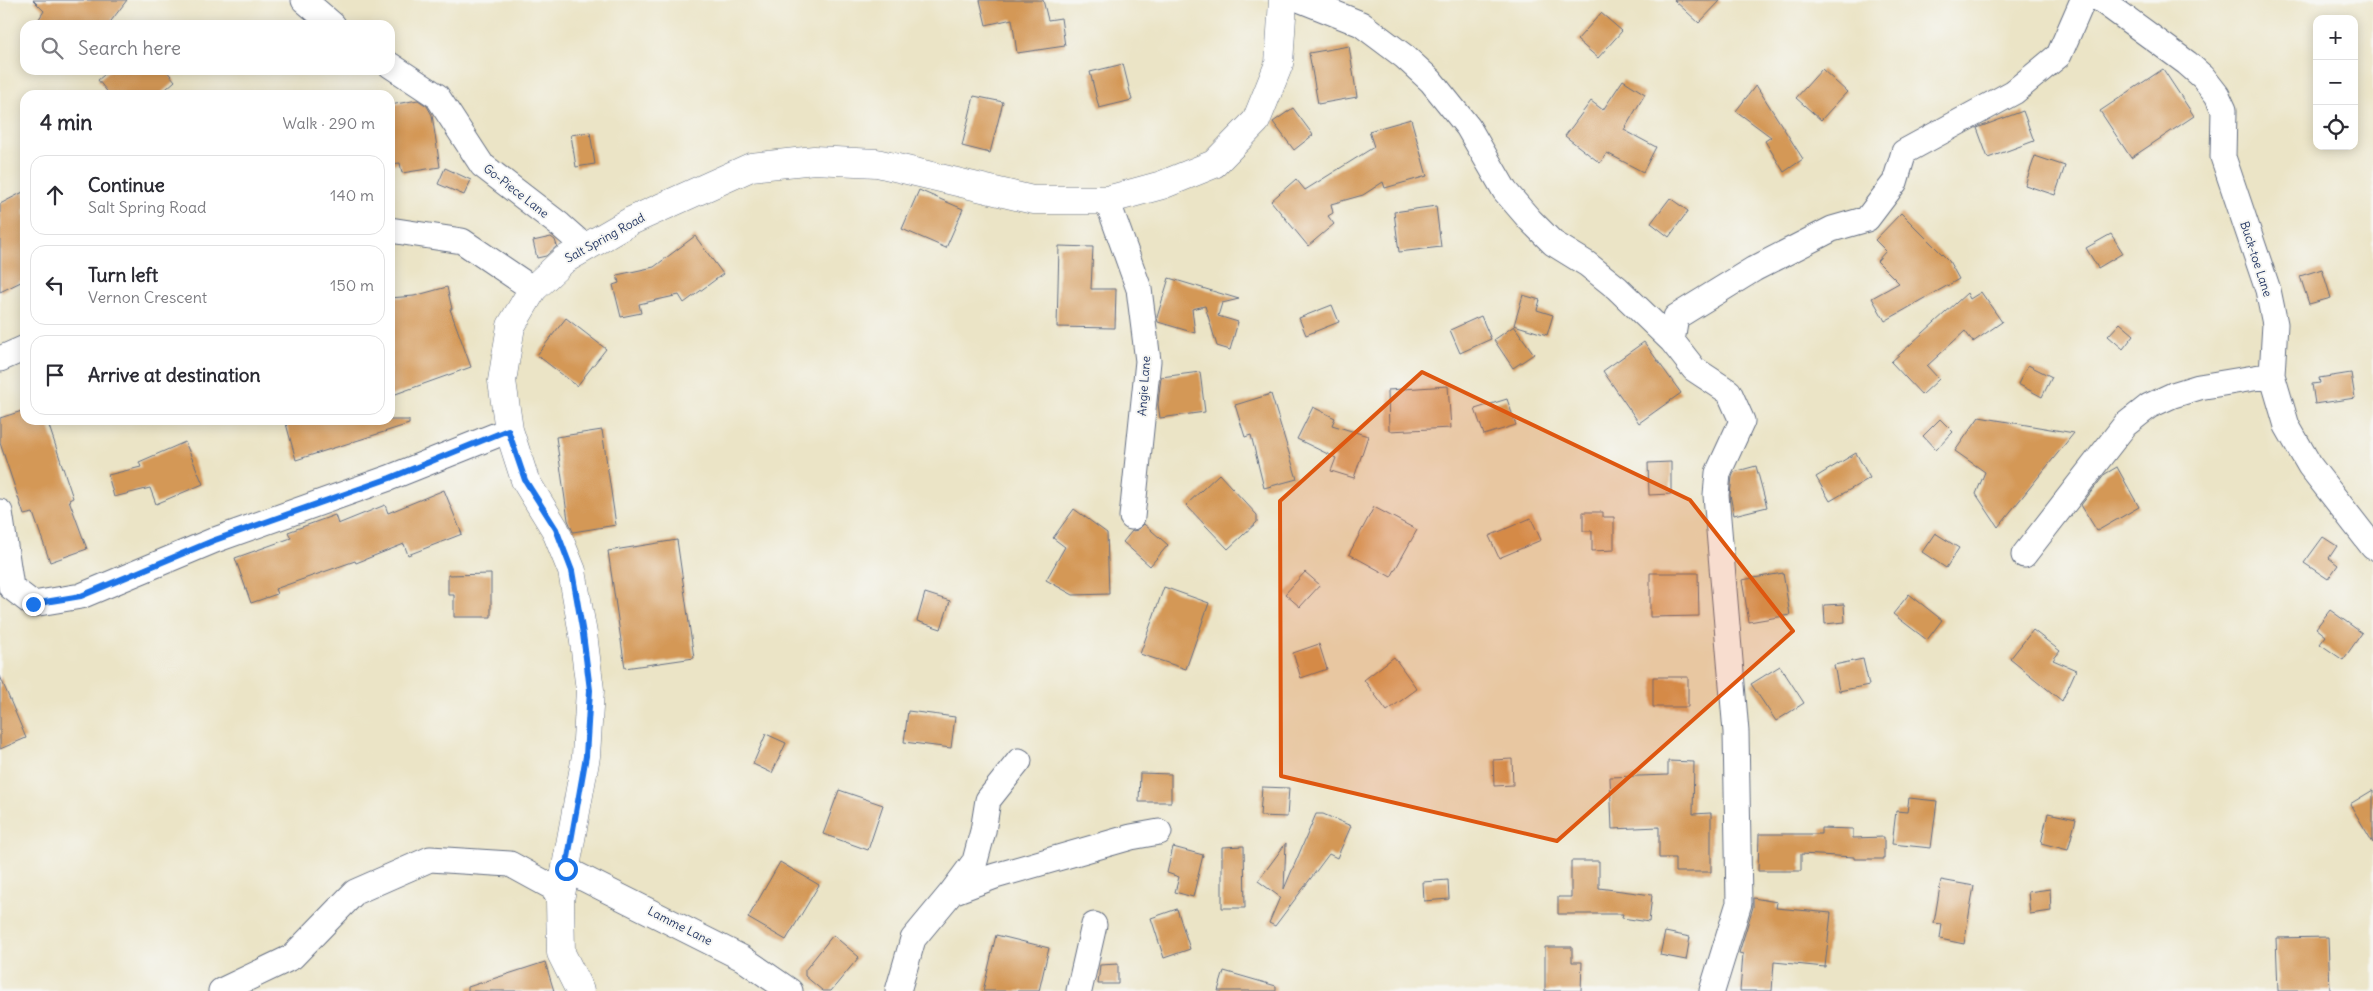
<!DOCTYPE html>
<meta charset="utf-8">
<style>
:root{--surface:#fff;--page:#f2f2f3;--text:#2b2b33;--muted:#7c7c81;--line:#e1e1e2}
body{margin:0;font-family:Delius,sans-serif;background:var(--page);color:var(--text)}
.controls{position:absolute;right:15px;top:15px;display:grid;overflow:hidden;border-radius:10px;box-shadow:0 2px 12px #0003}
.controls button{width:45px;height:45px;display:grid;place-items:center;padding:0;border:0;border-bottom:1px solid var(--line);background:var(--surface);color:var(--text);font:25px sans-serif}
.stop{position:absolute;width:15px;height:15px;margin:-11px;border:4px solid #1a73e8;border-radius:50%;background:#fff}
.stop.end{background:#1a73e8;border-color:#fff;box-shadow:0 1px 5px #0008}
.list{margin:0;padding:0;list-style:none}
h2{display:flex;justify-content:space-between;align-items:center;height:65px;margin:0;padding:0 20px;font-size:21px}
h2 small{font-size:16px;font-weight:400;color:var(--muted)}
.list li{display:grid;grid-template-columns:32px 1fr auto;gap:15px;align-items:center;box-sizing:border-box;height:80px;margin:0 10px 10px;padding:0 10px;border:1px solid var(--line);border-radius:15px}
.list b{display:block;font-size:19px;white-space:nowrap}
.list p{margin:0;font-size:16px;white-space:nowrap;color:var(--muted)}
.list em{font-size:16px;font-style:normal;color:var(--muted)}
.icon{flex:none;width:28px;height:28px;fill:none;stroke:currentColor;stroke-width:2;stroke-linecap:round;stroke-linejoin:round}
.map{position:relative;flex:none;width:2373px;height:991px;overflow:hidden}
.search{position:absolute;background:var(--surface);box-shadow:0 2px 12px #0003;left:20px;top:20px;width:375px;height:55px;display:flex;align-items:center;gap:12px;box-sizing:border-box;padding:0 18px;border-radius:15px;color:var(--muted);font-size:19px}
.panel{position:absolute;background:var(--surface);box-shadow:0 2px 12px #0003;left:20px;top:90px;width:375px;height:335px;border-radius:15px}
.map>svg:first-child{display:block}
.building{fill:#d49857}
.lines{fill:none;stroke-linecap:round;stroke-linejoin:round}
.street-casing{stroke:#646e82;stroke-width:27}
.secondary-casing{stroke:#646e82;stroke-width:29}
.street{stroke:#fff;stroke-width:25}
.secondary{stroke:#fff;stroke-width:28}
.route{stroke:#1a73e8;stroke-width:6}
.marked{fill:#de5710;fill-opacity:0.2;stroke:#de5710;stroke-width:4;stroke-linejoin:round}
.labels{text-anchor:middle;stroke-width:4;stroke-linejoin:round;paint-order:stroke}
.street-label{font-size:12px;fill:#1b2f5e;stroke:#f6f6f2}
</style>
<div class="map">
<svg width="2373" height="991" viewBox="0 0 2373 991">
<rect width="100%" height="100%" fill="#f6f6f2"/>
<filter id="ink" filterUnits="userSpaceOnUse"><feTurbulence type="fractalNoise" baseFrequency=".02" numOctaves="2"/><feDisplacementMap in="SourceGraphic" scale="10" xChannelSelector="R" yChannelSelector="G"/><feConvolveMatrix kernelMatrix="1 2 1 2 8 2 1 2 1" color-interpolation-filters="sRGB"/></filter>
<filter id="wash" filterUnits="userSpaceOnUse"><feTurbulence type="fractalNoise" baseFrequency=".0096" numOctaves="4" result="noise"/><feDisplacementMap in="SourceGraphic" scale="20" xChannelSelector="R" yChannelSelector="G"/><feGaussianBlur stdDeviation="1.12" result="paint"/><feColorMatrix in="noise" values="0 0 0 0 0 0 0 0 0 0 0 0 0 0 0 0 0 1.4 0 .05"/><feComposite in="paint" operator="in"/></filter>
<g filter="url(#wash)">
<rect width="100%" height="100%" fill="#ebe4c6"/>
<g id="blocks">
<!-- building -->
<path class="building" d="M 33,0 L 127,0 L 108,25 L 35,25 L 44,11 Z
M 980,0 L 1043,0 L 1048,20 L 1061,18 L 1065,46 L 1017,53 L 1012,19 L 986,25 Z
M 1674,0 L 1721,0 L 1699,23 Z
M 1601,13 L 1622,31 L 1598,58 L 1577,40 Z
M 1349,46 L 1357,97 L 1318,104 L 1309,53 Z
M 1123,64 L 1132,100 L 1099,108 L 1090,72 Z
M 1822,69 L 1847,92 L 1821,120 L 1796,98 Z
M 2163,69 L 2194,116 L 2131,158 L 2100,111 Z
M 110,70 L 166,70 L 175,81 L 159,95 L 110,95 L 98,80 Z
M 1623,80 L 1645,94 L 1624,130 L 1656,147 L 1643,172 L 1607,153 L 1600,163 L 1565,136 L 1591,101 L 1603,110 Z
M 1756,85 L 1803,159 L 1784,172 L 1765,141 L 1771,137 L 1736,111 Z
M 974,96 L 1003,102 L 990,153 L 962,146 Z
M 418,100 L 427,106 L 432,115 L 440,167 L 402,173 L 400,163 L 390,164 L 390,105 Z
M 1293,108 L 1313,135 L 1294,150 L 1273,122 Z
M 2023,111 L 2034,141 L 1988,158 L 1977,128 Z
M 1411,119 L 1427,176 L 1385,188 L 1383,182 L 1363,195 L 1331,204 L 1333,213 L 1328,216 L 1334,224 L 1308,246 L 1271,201 L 1296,179 L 1305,190 L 1374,147 L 1369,131 Z
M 590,132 L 595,164 L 576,167 L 571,135 Z
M 2035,156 L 2065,166 L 2055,195 L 2025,185 Z
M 445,168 L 471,180 L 464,195 L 438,184 Z
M 919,190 L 963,209 L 946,248 L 902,229 Z
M 25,191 L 25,280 L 0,292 L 0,204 Z
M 1670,198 L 1688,211 L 1669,237 L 1651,223 Z
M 1436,206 L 1441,247 L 1399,252 L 1394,212 Z
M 1901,213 L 1949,261 L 1959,279 L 1885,321 L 1872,298 L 1899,283 L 1877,261 L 1886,251 L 1875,240 Z
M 2111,234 L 2123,253 L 2098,268 L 2086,248 Z
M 695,236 L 723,274 L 684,303 L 679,295 L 639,304 L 641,313 L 621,317 L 613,285 L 619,283 L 617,275 L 654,267 Z
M 551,237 L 555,240 L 557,246 L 546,256 L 537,258 L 533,241 Z
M 1059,246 L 1093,247 L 1091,289 L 1116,289 L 1115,328 L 1057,327 Z
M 2322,269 L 2331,298 L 2309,304 L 2300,276 Z
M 1169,278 L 1239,299 L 1222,303 L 1218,316 L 1238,322 L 1230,350 L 1217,346 L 1205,306 L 1192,309 L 1195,333 L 1158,322 L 1157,317 Z
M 447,287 L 452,309 L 450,309 L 471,367 L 390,396 L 390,298 L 414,296 Z
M 1981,292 L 2002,322 L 1973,342 L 1965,331 L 1927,366 L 1939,379 L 1922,395 L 1891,362 L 1967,293 L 1970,299 Z
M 1523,295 L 1540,300 L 1537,310 L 1553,315 L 1547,335 L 1514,325 Z
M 1332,305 L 1339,322 L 1306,335 L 1299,318 Z
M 1481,316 L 1491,339 L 1460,353 L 1450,330 Z
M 566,318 L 606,349 L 577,386 L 537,355 Z
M 2120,323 L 2134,335 L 2123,349 L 2108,336 Z
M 1514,326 L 1534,354 L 1513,368 L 1494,340 Z
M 1644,342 L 1681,393 L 1639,423 L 1603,371 Z
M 2028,365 L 2052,377 L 2042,397 L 2018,384 Z
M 1200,372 L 1205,412 L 1160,418 L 1158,404 L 1161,377 Z
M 2351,373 L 2355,398 L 2315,404 L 2312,384 L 2320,383 L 2319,378 Z
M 1448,386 L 1451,428 L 1389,431 L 1388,390 Z
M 1271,394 L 1297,479 L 1264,488 L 1251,435 L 1245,437 L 1235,405 Z
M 1507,399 L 1516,425 L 1484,435 L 1475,409 Z
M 1313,407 L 1335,418 L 1332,425 L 1368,436 L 1354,478 L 1331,471 L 1336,458 L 1297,439 Z
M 25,410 L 25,420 L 47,420 L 73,498 L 69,500 L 87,549 L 50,562 L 33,513 L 24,515 L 0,443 L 0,418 Z
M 1979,417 L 2074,433 L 1998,527 L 1976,494 L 1985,472 L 1955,451 Z
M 1940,419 L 1953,432 L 1936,450 L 1923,436 Z
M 285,420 L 409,420 L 409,424 L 296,460 Z
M 602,430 L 616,525 L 573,532 L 568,520 L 556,437 Z
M 185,442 L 203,484 L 156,504 L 150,488 L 114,497 L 108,475 L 141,467 L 139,462 Z
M 1856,453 L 1870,478 L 1830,501 L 1816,477 Z
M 1671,462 L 1671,494 L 1649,495 L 1648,463 Z
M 1756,466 L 1767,507 L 1734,515 L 1730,495 L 1732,477 L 1734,472 Z
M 2117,467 L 2139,507 L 2097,531 L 2081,505 L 2105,474 Z
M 1219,474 L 1257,515 L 1257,522 L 1228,549 L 1186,505 Z
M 444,490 L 462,534 L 408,555 L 404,544 L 356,563 L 355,561 L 275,589 L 277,594 L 251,603 L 235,558 L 291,538 L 288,532 L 335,515 L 338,524 L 385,505 L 388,513 Z
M 1374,507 L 1417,530 L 1391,577 L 1349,554 Z
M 1074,509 L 1107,533 L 1109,594 L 1073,595 L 1046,580 L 1065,547 L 1053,538 Z
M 1583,512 L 1603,512 L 1603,517 L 1614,517 L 1614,550 L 1592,551 L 1592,531 L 1583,531 Z
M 1531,518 L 1541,540 L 1499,558 L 1489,536 Z
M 1144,524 L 1168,545 L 1150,566 L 1123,542 L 1132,531 L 1138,530 Z
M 1935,533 L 1959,548 L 1946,568 L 1922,552 Z
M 2323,537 L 2337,546 L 2329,558 L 2338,565 L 2328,579 L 2304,563 Z
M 677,540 L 694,658 L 625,668 L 608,551 Z
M 1305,572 L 1320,585 L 1300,607 L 1285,594 Z
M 1650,573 L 1698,573 L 1699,616 L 1650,617 Z
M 1783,573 L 1790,615 L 1749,622 L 1742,580 Z
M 491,574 L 491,617 L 454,617 L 454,595 L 448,595 L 448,575 Z
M 1164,587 L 1209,603 L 1186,669 L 1140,654 Z
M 925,593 L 950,601 L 941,629 L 917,621 Z
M 1909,594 L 1942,620 L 1927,640 L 1893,614 Z
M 1844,604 L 1845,622 L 1825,624 L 1824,605 Z
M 2330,610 L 2362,633 L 2343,660 L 2320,644 L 2326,636 L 2316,628 Z
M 2033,630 L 2060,651 L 2053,660 L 2076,670 L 2062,701 L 2010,659 Z
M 1319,644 L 1327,669 L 1301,678 L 1293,653 Z
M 1394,657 L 1417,689 L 1387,711 L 1364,680 Z
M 1863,659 L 1869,685 L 1839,691 L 1834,665 Z
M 1780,666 L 1804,703 L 1776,721 L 1751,684 Z
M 0,676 L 26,738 L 0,749 Z
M 1653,677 L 1688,677 L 1688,707 L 1653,707 Z
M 908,711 L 955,717 L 951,748 L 904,742 Z
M 766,734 L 786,743 L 772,773 L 753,764 Z
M 1512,759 L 1513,785 L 1494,786 L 1493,760 Z
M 1668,761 L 1694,762 L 1693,814 L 1711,813 L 1711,872 L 1675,872 L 1675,858 L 1659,858 L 1659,827 L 1612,829 L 1610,777 L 1668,775 Z
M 1140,773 L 1171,774 L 1171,802 L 1139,802 Z
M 1262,787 L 1289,788 L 1287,817 L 1260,816 Z
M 839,790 L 883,805 L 868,850 L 823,834 Z
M 2373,790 L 2373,843 L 2350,804 Z
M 1909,798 L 1937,801 L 1931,848 L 1892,844 L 1896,811 L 1907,812 Z
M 2048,813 L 2076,819 L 2068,850 L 2041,843 Z
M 1316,814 L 1323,814 L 1351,826 L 1337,858 L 1329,854 L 1275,926 L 1269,923 L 1280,897 L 1258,881 L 1286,843 L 1284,889 Z
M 1821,828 L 1853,829 L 1853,838 L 1884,837 L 1884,859 L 1854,859 L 1854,857 L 1801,854 L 1801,871 L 1758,871 L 1759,834 L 1821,834 Z
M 1244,846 L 1245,908 L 1222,908 L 1222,847 Z
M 1173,847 L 1203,855 L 1193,897 L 1175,892 L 1179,877 L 1167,873 Z
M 1571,861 L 1599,861 L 1599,888 L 1652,895 L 1649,922 L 1622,918 L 1623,914 L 1558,914 L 1558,897 L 1571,897 Z
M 780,862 L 819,885 L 786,940 L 748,918 Z
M 1448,880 L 1449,899 L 1424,901 L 1423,882 Z
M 1941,880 L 1974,886 L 1964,944 L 1940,939 L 1942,924 L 1934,923 Z
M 2050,889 L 2051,911 L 2030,914 L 2028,892 Z
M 1753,898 L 1777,902 L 1776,908 L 1831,913 L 1825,967 L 1774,962 L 1772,991 L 1740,991 L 1743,954 L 1739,953 L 1753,907 Z
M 1177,909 L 1190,949 L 1164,958 L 1151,918 Z
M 1665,932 L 1690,937 L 1686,960 L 1660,955 Z
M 833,935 L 859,957 L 831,991 L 823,991 L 805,976 L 805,970 Z
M 996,935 L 1049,948 L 1039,991 L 983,991 Z
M 2328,937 L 2330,991 L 2278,991 L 2276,938 Z
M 1545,947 L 1572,947 L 1572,962 L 1582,962 L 1581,991 L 1545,991 Z
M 545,962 L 554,991 L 468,991 L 468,987 Z
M 1118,964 L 1118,984 L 1098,984 L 1100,965 Z
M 1224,971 L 1276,986 L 1276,991 L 1218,991 Z"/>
</g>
</g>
<g filter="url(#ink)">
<use href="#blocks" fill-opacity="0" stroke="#646e82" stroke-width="1"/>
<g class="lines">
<!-- street casing -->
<g class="street-casing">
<path id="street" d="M 304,0 L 333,25
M 1301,0 L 1361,24 L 1405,57 L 1431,81 L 1468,127 L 1505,191 L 1530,220 L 1553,243 L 1587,264 L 1617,288 L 1672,341
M 2101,0 L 2187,63 L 2203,77 L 2217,95 L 2224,110 L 2223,157 L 2268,290 L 2275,324 L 2272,375 L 2287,426 L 2310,466 L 2373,547
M 390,65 L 437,96 L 482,165 L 560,225 L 586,248
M 1107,200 L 1139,289 L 1148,361 L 1132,517
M 390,230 L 462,241 L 533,289
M 0,359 L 25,348
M 0,512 L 11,587 L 33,604 L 81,596 L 215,540 L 389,478 L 509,430
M 2024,555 L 2125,425 L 2149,406 L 2173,395 L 2199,387 L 2272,375
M 565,869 L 742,958 L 790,991
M 952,892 L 995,876 L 1131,837 L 1159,832
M 221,991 L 292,957 L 355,892 L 430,859 L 510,864 L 552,887 L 560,900
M 898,991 L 913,939 L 952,892 L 975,861 L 983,831 L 988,800 L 1019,761
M 1079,991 L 1094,925
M 1712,991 L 1739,903 L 1736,732 L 1716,495 L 1718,473 L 1742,421 L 1729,392 L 1694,369 L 1672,341 L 1676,317 L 1754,269 L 1832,229 L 1867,219 L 1895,182 L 1904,152 L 2014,92 L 2059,55 L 2083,0"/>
</g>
<!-- secondary casing -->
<g class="secondary-casing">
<path id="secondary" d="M 580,991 L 561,953 L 560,900 L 586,756 L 590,690 L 583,634 L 572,571 L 555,529 L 525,480 L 509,430 L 502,381 L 511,326 L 533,289 L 564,260 L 631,221 L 751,167 L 814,160 L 877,163 L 1033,200 L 1107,200 L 1162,185 L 1214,164 L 1256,121 L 1279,64 L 1283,0"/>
</g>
<!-- street -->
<use href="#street" class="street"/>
<!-- secondary -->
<use href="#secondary" class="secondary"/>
</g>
</g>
<g class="lines" filter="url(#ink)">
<!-- route -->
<path class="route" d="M 33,604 L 81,596 L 215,540 L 390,478 L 508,430 L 525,480 L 556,529 L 572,571 L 583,634 L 590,690 L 586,756 L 566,869"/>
</g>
<!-- marked area -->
<path class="marked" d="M 1422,372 L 1690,500 L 1793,631 L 1557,841 L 1281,776 L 1280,501 Z"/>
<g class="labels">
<!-- street labels -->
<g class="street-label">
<text transform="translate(516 191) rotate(38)" y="4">Go-Piece Lane</text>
<text transform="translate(605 238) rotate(-29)" y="4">Salt Spring Road</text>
<text transform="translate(2256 259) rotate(72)" y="4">Buck-toe Lane</text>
<text transform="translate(1144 386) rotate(-86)" y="4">Angie Lane</text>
<text transform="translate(680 926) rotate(27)" y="4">Lamme Lane</text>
</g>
</g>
</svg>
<div class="controls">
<button>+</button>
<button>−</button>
<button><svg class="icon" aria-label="locate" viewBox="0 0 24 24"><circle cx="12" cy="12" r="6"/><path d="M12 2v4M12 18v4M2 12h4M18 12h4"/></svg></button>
</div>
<div class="stop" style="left:566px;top:869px"></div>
<div class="stop end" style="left:33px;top:604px"></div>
<div class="search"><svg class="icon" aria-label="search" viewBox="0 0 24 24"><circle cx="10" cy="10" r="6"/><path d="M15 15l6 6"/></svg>Search here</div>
<section class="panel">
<h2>4 min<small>Walk · 290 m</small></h2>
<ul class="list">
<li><svg class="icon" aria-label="ahead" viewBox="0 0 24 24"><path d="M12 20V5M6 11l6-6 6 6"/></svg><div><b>Continue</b><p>Salt Spring Road</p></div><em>140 m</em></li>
<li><svg class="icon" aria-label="left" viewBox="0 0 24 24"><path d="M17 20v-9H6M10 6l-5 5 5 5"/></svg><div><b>Turn left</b><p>Vernon Crescent</p></div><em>150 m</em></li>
<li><svg class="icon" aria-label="arrive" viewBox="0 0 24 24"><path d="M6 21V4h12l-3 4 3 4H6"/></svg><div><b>Arrive at destination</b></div></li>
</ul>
</section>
</div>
